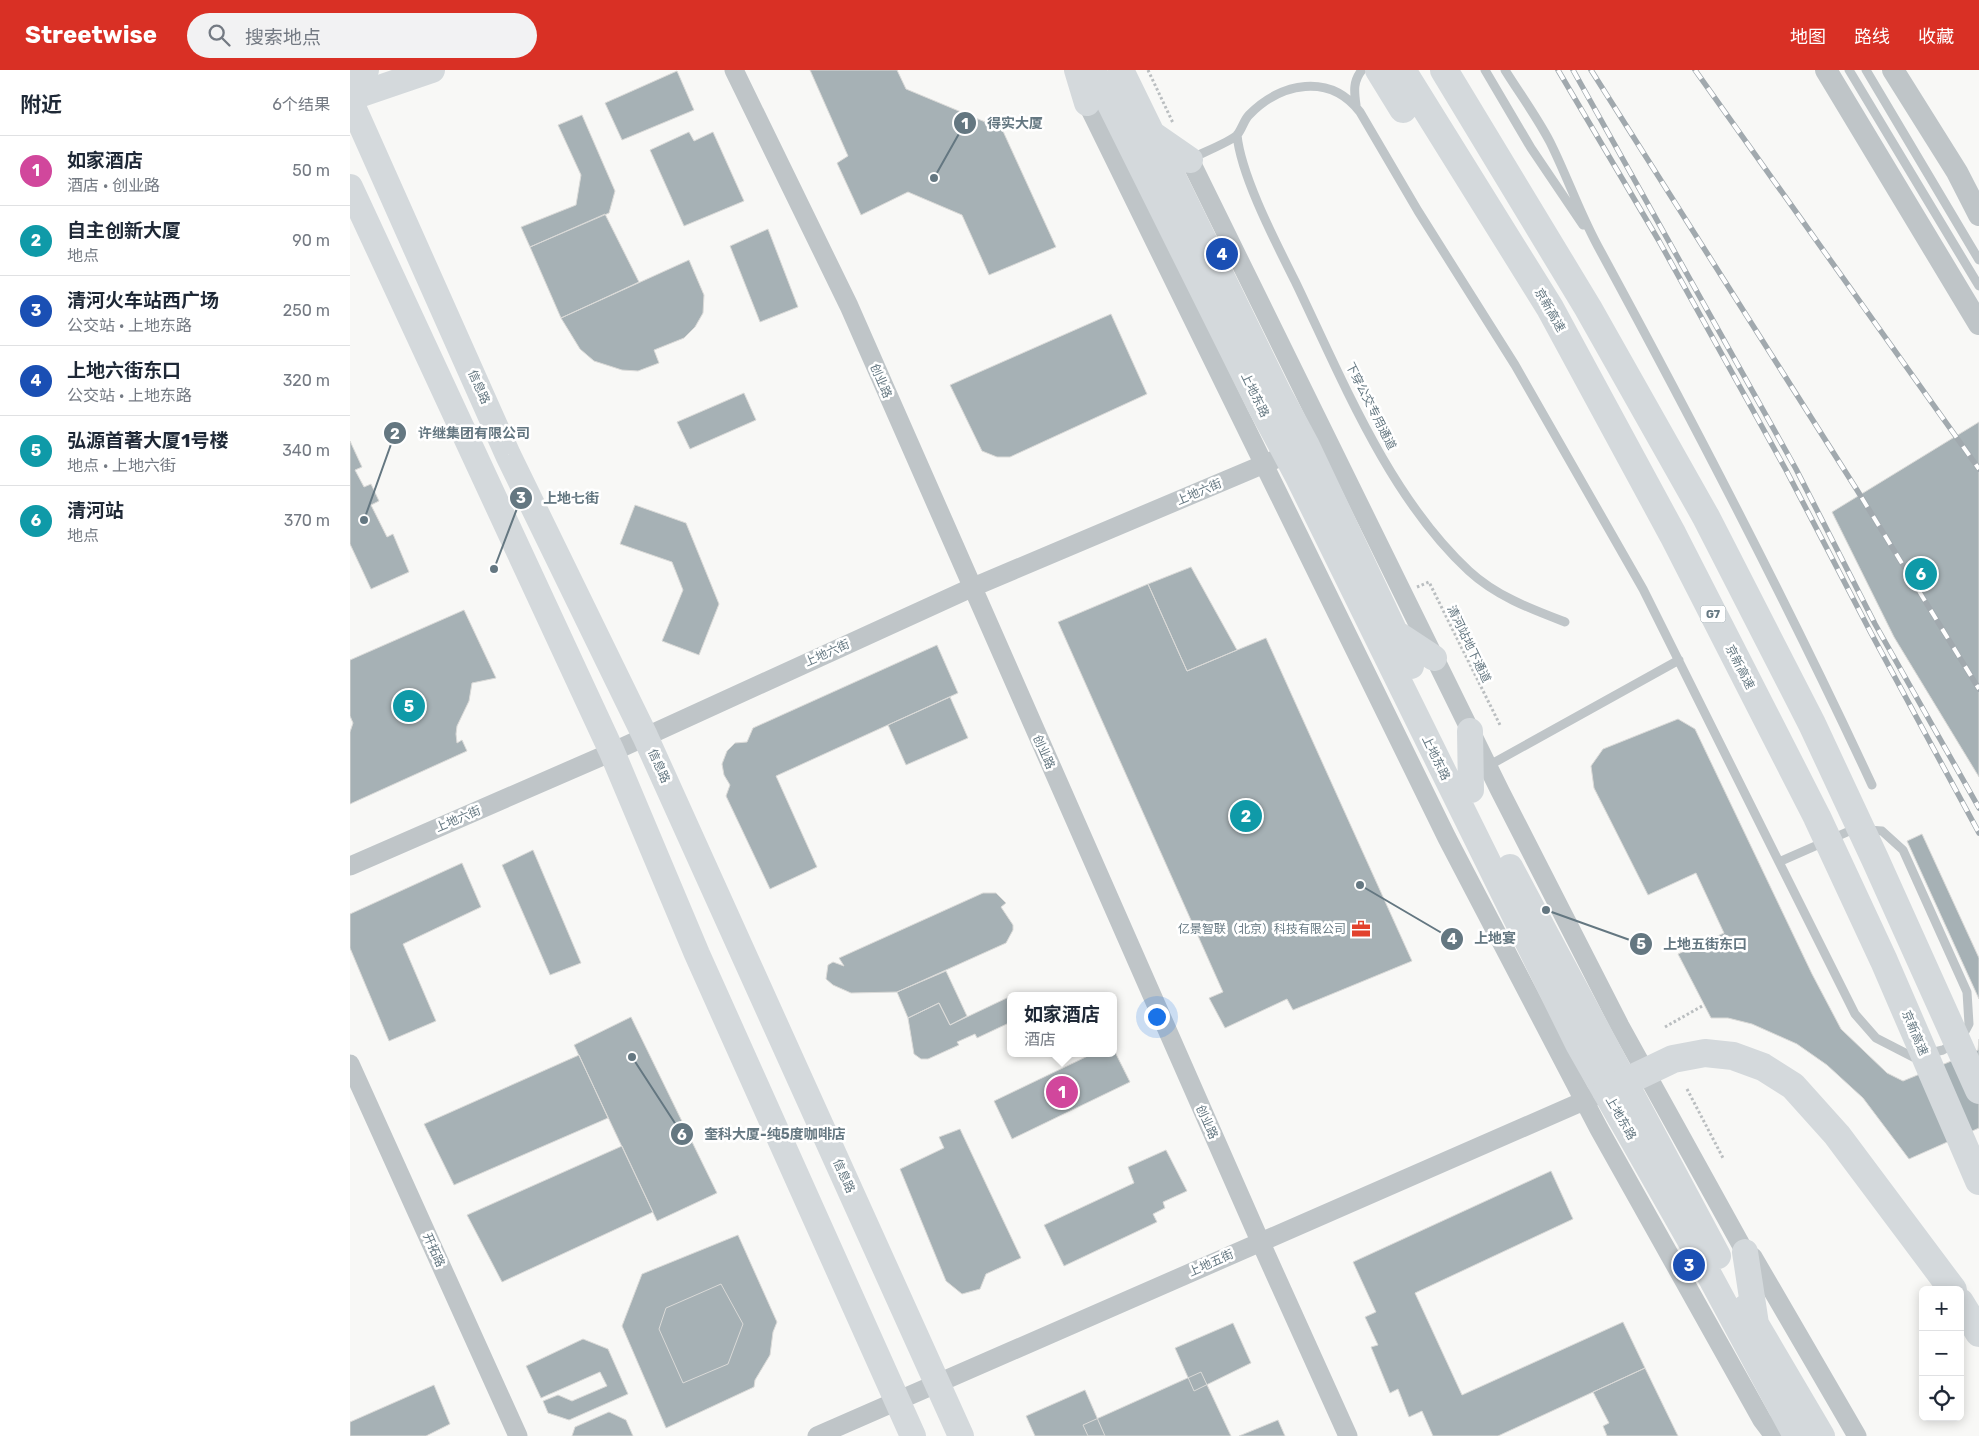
<!DOCTYPE html>
<html lang="zh">
<meta charset="utf-8">
<style>
:root{--surface:#fff;--page:#f2f2f3;--text:#1f2937;--muted:#747a83;--line:#e0e1e3;--accent:#d93025}
body{margin:0;font-family:Rubik,"Noto Sans SC",sans-serif;background:var(--page);color:var(--text)}
.controls{position:absolute;right:15px;bottom:15px;display:grid;overflow:hidden;border-radius:8px;box-shadow:0 2px 12px #0003}
.controls button{width:45px;height:45px;display:grid;place-items:center;padding:0;border:0;border-bottom:1px solid var(--line);background:var(--surface);color:var(--text);font:25px sans-serif}
.you{position:absolute;left:806px;top:946px;width:18px;height:18px;margin:-12px;border:4px solid #fff;border-radius:50%;background:#1a73e8;box-shadow:0 0 0 8px #1a73e833}
.badge{display:grid;place-items:center;width:32px;height:32px;border-radius:50%;background:var(--accent);color:#fff;font-size:16px;font-weight:700}
.pin{position:absolute;translate:-50% -50%;border:2px solid #fff;box-shadow:0 1px 5px #0006}
.popup{position:absolute;left:657px;top:922px;width:110px;height:65px;box-sizing:border-box;display:grid;place-content:center;border-radius:8px;background:var(--surface);filter:drop-shadow(0 1px 4px #0005);font-size:16px;white-space:nowrap;color:var(--muted)}
.popup b{font-size:19px;color:var(--text)}
.popup::after{content:'';position:absolute;left:50%;top:100%;margin-left:-10px;border:10px solid transparent;border-top-color:var(--surface)}
.list{margin:0;padding:0;list-style:none}
h2{display:flex;justify-content:space-between;align-items:center;height:65px;margin:0;padding:0 20px;font-size:21px}
h2 small{font-size:16px;font-weight:400;color:var(--muted)}
.list li{display:grid;grid-template-columns:32px 1fr auto;gap:15px;align-items:center;box-sizing:border-box;height:70px;padding:0 20px;border-top:1px solid var(--line)}
.list b{display:block;font-size:19px;white-space:nowrap}
.list p{margin:0;font-size:16px;white-space:nowrap;color:var(--muted)}
.list em{font-size:16px;font-style:normal;color:var(--muted)}
.icon{flex:none;width:28px;height:28px;fill:none;stroke:currentColor;stroke-width:2;stroke-linecap:round;stroke-linejoin:round}
.map{position:relative;flex:none;width:1629px;height:1366px;overflow:hidden}
header{display:flex;align-items:center;gap:30px;box-sizing:border-box;height:70px;padding:0 25px;background:var(--accent);color:#fff}
header strong{font-size:24px}
nav{display:flex;gap:28px;margin-inline-start:auto;font-size:18px}
.search{width:350px;height:45px;background:var(--page);display:flex;align-items:center;gap:12px;box-sizing:border-box;padding:0 18px;border-radius:28px;color:var(--muted);font-size:19px}
main{display:flex}
aside{flex:1;background:var(--surface)}
.map>svg:first-child{display:block}
.building{fill:#a6b1b5;stroke:#dadad8}
.lines{fill:none;stroke-linecap:round;stroke-linejoin:round}
.path{stroke:#babec0;stroke-width:3;stroke-dasharray:2.5 2.5;stroke-linecap:butt}
.service{stroke:#bfc5c8;stroke-width:9}
.minor{stroke:#bfc5c8;stroke-width:19}
.tertiary{stroke:#bfc5c8;stroke-width:22}
.secondary{stroke:#d4d9dc;stroke-width:26}
.motorway{stroke:#d4d9dc;stroke-width:28}
.rail-casing{stroke:#a1a9ae;stroke-width:5.5}
.rail{stroke:#fff;stroke-width:4;stroke-dasharray:11;stroke-linecap:butt}
.labels{text-anchor:middle;stroke-width:5;stroke-linejoin:round;paint-order:stroke}
.shield{fill:#fff;stroke:#92a0a7;stroke-width:1}
.shield-label{font-size:11px;font-weight:bold;fill:#647781}
.street-label{font-size:12px;fill:#647781;stroke:#fff}
.poi-label{font-size:12px;fill:#647781;stroke:#fff;text-anchor:end}
.leader{fill:none;stroke:#647781;stroke-width:2}
.callout-dot{fill:#647781;stroke:#fff;stroke-width:2}
.mark-label{font-size:15px;text-anchor:middle;font-weight:bold;fill:#fff}
.callout-label{font-size:14px;text-anchor:middle;font-weight:bold;fill:#647781;stroke:#fff;stroke-width:5;stroke-linejoin:round;paint-order:stroke}
</style>
<header>
<strong>Streetwise</strong>
<div class="search"><svg class="icon" aria-label="search" viewBox="0 0 24 24"><circle cx="10" cy="10" r="6"/><path d="M15 15l6 6"/></svg>搜索地点</div>
<nav><a>地图</a><a>路线</a><a>收藏</a></nav>
</header>
<main>
<aside>
<h2>附近<small>6个结果</small></h2>
<ul class="list">
<li><span class="badge" style="background:#d1479c">1</span><div><b>如家酒店</b><p>酒店 · 创业路</p></div><em>50 m</em></li>
<li><span class="badge" style="background:#0f9aa8">2</span><div><b>自主创新大厦</b><p>地点</p></div><em>90 m</em></li>
<li><span class="badge" style="background:#1a4fb4">3</span><div><b>清河火车站西广场</b><p>公交站 · 上地东路</p></div><em>250 m</em></li>
<li><span class="badge" style="background:#1a4fb4">4</span><div><b>上地六街东口</b><p>公交站 · 上地东路</p></div><em>320 m</em></li>
<li><span class="badge" style="background:#0f9aa8">5</span><div><b>弘源首著大厦1号楼</b><p>地点 · 上地六街</p></div><em>340 m</em></li>
<li><span class="badge" style="background:#0f9aa8">6</span><div><b>清河站</b><p>地点</p></div><em>370 m</em></li>
</ul>
</aside>
<div class="map">
<svg width="1629" height="1366" viewBox="0 0 1629 1366">
<rect width="100%" height="100%" fill="#f8f8f6"/>
<!-- building -->
<path class="building" d="M 460,0 L 547,0 L 556,19 L 652,59 L 706,177 L 639,205 L 612,145 L 558,122 L 511,145 L 487,93 L 498,86 Z
M 327,1 L 344,40 L 272,70 L 255,33 Z
M 232,45 L 265,121 L 259,143 L 180,177 L 171,157 L 226,135 L 231,105 L 208,55 Z
M 339,62 L 344,71 L 363,62 L 394,131 L 334,156 L 300,80 Z
M 255,144 L 289,212 L 211,248 L 180,177 Z
M 418,159 L 448,237 L 410,252 L 380,176 Z
M 339,190 L 354,225 L 353,243 L 345,257 L 334,268 L 304,280 L 309,293 L 288,301 L 272,300 L 244,291 L 230,279 L 211,248 Z
M 761,244 L 797,324 L 660,387 L 647,387 L 632,381 L 600,315 Z
M 394,323 L 406,350 L 340,379 L 327,352 Z
M 1629,352 L 1629,707 L 1544,567 L 1482,442 Z
M 0,371 L 12,397 L 5,400 L 14,417 L 21,414 L 29,431 L 21,435 L 37,467 L 43,464 L 59,502 L 21,519 L 0,474 Z
M 285,435 L 336,453 L 369,534 L 349,585 L 312,571 L 333,520 L 322,492 L 270,474 Z
M 841,497 L 887,580 L 837,601 L 798,514 Z
M 798,514 L 837,601 L 916,568 L 1062,891 L 943,940 L 937,929 L 875,958 L 859,928 L 873,922 L 708,552 Z
M 114,540 L 146,608 L 122,613 L 119,631 L 107,656 L 106,664 L 107,673 L 112,670 L 117,681 L 0,734 L 0,662 L 3,653 L 0,646 L 0,590 Z
M 587,575 L 608,623 L 426,706 L 467,797 L 420,819 L 376,726 L 380,715 L 374,705 L 372,694 L 377,681 L 385,673 L 397,672 L 403,658 Z
M 600,627 L 618,668 L 556,695 L 538,655 Z
M 1328,649 L 1345,659 L 1462,904 L 1491,959 L 1537,1003 L 1553,1011 L 1628,980 L 1629,969 L 1629,1058 L 1559,1089 L 1513,1028 L 1477,995 L 1447,974 L 1402,954 L 1378,948 L 1361,948 L 1328,884 L 1374,863 L 1346,803 L 1298,825 L 1244,718 L 1241,696 L 1253,679 Z
M 1572,764 L 1629,888 L 1629,929 L 1557,771 Z
M 183,780 L 231,893 L 200,905 L 152,795 Z
M 112,793 L 131,837 L 53,874 L 86,951 L 39,971 L 0,878 L 0,844 Z
M 633,823 L 646,823 L 656,833 L 651,837 L 663,855 L 663,860 L 656,873 L 547,922 L 501,923 L 483,915 L 476,909 L 478,895 L 483,892 L 494,896 L 489,888 Z
M 596,901 L 617,946 L 600,955 L 589,933 L 558,948 L 547,922 Z
M 661,926 L 661,952 L 627,968 L 625,964 L 607,972 L 609,975 L 578,989 L 571,989 L 564,984 L 558,948 L 589,933 L 600,955 Z
M 281,947 L 367,1123 L 307,1151 L 224,975 Z
M 763,978 L 780,1012 L 662,1069 L 644,1031 L 744,983 L 763,983 Z
M 229,985 L 258,1048 L 104,1115 L 74,1054 Z
M 610,1059 L 671,1188 L 636,1204 L 630,1219 L 612,1224 L 596,1211 L 550,1099 L 594,1078 L 589,1067 Z
M 272,1076 L 303,1142 L 152,1212 L 117,1145 Z
M 816,1080 L 837,1121 L 813,1132 L 815,1138 L 803,1144 L 807,1152 L 714,1196 L 694,1155 L 784,1113 L 778,1097 Z
M 1201,1101 L 1223,1149 L 1065,1223 L 1112,1325 L 1273,1252 L 1295,1298 L 1148,1366 L 1083,1366 L 1072,1341 L 1059,1347 L 1048,1319 L 1040,1323 L 1021,1277 L 1028,1275 L 1015,1247 L 1026,1242 L 1003,1192 Z
M 388,1165 L 427,1252 L 423,1262 L 420,1285 L 405,1310 L 404,1317 L 316,1358 L 272,1256 L 292,1204 Z
M 371,1214 L 393,1254 L 378,1294 L 333,1313 L 309,1259 L 316,1238 Z
M 883,1253 L 901,1293 L 844,1321 L 825,1278 Z
M 233,1269 L 258,1279 L 278,1324 L 219,1350 L 198,1343 L 193,1331 L 208,1325 L 222,1331 L 257,1316 L 250,1302 L 191,1328 L 176,1296 Z
M 1295,1298 L 1328,1366 L 1257,1366 L 1253,1356 L 1259,1353 L 1243,1322 Z
M 851,1302 L 881,1366 L 738,1366 L 733,1355 Z
M 84,1315 L 100,1354 L 76,1366 L 0,1366 L 0,1352 Z
M 735,1320 L 755,1366 L 685,1366 L 676,1346 Z
M 259,1342 L 276,1350 L 283,1366 L 222,1366 L 225,1357 Z
M 928,1350 L 935,1366 L 889,1366 Z"/>
<g class="lines">
<!-- path -->
<path class="path" d="M 798,0 L 823,53
M 1067,517 L 1079,512 L 1150,655
M 1315,957 L 1354,935
M 1337,1019 L 1373,1088"/>
<!-- service -->
<path class="service" d="M 1135,0 L 1181,78 L 1233,155
M 1155,0 C 1170,24 1187,47 1200,72 C 1218,108 1231,147 1251,182 C 1346,357 1438,534 1522,715
M 1499,0 L 1629,216
M 1516,0 L 1629,190
M 1006,35 C 1004,21 1003,11 1012,0
M 887,65 C 891,106 926,173 945,211 C 992,309 1039,427 1119,501 C 1146,526 1181,539 1215,552
M 842,88 C 854,82 878,73 887,65 C 892,59 894,50 899,45 C 931,12 980,3 1010,42 L 1068,141 L 1165,295 L 1293,519 L 1429,792 L 1505,944 L 1526,968 L 1563,987 L 1593,980 L 1611,969 L 1619,954 L 1617,922 L 1553,780 L 1532,761 L 1504,759 L 1429,792
M 1138,696 L 1329,590"/>
<!-- minor -->
<path class="minor" d="M 384,0 L 499,236 L 910,1171 L 998,1366
M 732,23 L 1097,768 L 1249,1059 L 1412,1350 L 1424,1366
M 840,90 L 1150,721 L 1270,956 L 1395,1182 L 1403,1187 L 1507,1366
M 0,796 L 262,682 L 621,518 L 926,389
M 0,994 L 168,1366
M 467,1366 L 1245,1026"/>
<!-- tertiary -->
<path class="tertiary" d="M 1476,0 L 1629,254
M 1543,0 L 1607,102 L 1629,145"/>
<!-- secondary -->
<path class="secondary" d="M 727,0 L 737,33
M 743,0 L 909,334 L 947,405 L 1228,974 L 1350,1188 L 1446,1366
M 771,0 L 929,324 L 957,376 L 1061,596
M 0,5 L 16,0
M 0,28 L 82,0
M 0,30 L 158,385 L 295,666 L 611,1366
M 801,63 L 840,90
M 0,117 L 262,682 L 347,884 L 563,1366
M 1046,563 L 1084,588
M 1120,661 L 1121,720
M 1160,797 L 1368,1186
M 1395,1182 L 1406,1254
M 1396,1237 L 1472,1366"/>
<!-- motorway -->
<path class="motorway" d="M 1029,0 L 1053,39
M 1052,0 L 1200,238 L 1323,465 L 1467,747 L 1534,891 L 1629,1111
M 1094,0 L 1238,238 L 1356,447 L 1462,654 L 1525,789 L 1629,1020
M 1256,1021 L 1323,989 L 1355,983 L 1383,986 L 1413,997 L 1443,1016 L 1487,1065 L 1603,1220
M 1610,1232 L 1629,1263"/>
<!-- rail casing -->
<g class="rail-casing">
<path id="rail" d="M 1208,0 L 1309,171 L 1436,400 L 1521,563 L 1629,763
M 1223,0 L 1446,399 L 1525,554 L 1629,738
M 1241,0 L 1507,420 L 1629,619
M 1345,0 L 1629,399"/>
</g>
<!-- rail -->
<use href="#rail" class="rail"/>
</g>
<!-- icons -->
<defs>
<g id="office-bare" transform="scale(1.5)"><path d="M-6-3h4V-5.5h4V-3h4V5H-6ZM-1-4.5V-3h2v-1.5ZM-6 0V1H6V0Z" fill="#e2422d" stroke="#fff" stroke-width="2.5" paint-order="stroke"/></g>
</defs>
<g fill-rule="evenodd">
<use href="#office-bare" x="1011" y="859"/>
</g>
<g class="labels">
<!-- shield labels -->
<rect class="shield" x="1350.5" y="535.5" width="25" height="17" rx="4"/>
<g class="shield-label">
<text x="1363" y="548">G7</text>
</g>
<!-- street labels -->
<g class="street-label">
<text transform="translate(1200 240) rotate(60)" y="4">京新高速</text>
<text transform="translate(531 311) rotate(67)" y="4">创业路</text>
<text transform="translate(129 317) rotate(66)" y="4">信息路</text>
<text transform="translate(905 325) rotate(64)" y="4">上地东路</text>
<text transform="translate(1021 336) rotate(63)" y="4">下穿公交专用通道</text>
<text transform="translate(849 422) rotate(-23)" y="4">上地六街</text>
<text transform="translate(1119 574) rotate(64)" y="4">清河站地下通道</text>
<text transform="translate(477 583) rotate(-24)" y="4">上地六街</text>
<text transform="translate(1390 597) rotate(63)" y="4">京新高速</text>
<text transform="translate(694 682) rotate(66)" y="4">创业路</text>
<text transform="translate(1086 688) rotate(64)" y="4">上地东路</text>
<text transform="translate(309 696) rotate(66)" y="4">信息路</text>
<text transform="translate(108 749) rotate(-23)" y="4">上地六街</text>
<text transform="translate(1565 963) rotate(67)" y="4">京新高速</text>
<text transform="translate(1271 1048) rotate(60)" y="4">上地东路</text>
<text transform="translate(857 1052) rotate(66)" y="4">创业路</text>
<text transform="translate(494 1106) rotate(66)" y="4">信息路</text>
<text transform="translate(84 1180) rotate(66)" y="4">开拓路</text>
<text transform="translate(861 1193) rotate(-24)" y="4">上地五街</text>
</g>
<!-- poi labels -->
<g class="poi-label">
<text x="996" y="863">亿景智联（北京）科技有限公司</text>
</g>
</g>
<!-- callouts -->
<path class="leader" d="M584 108L615 53M14 450L45 363M144 499L171 428M1010 815L1102 869M1196 840L1291 874M282 987L332 1064"/>
<g class="callout-dot">
<circle cx="584" cy="108" r="5"/>
<circle cx="14" cy="450" r="5"/>
<circle cx="144" cy="499" r="5"/>
<circle cx="1010" cy="815" r="5"/>
<circle cx="1196" cy="840" r="5"/>
<circle cx="282" cy="987" r="5"/>
<circle cx="615" cy="53" r="12"/>
<circle cx="45" cy="363" r="12"/>
<circle cx="171" cy="428" r="12"/>
<circle cx="1102" cy="869" r="12"/>
<circle cx="1291" cy="874" r="12"/>
<circle cx="332" cy="1064" r="12"/>
</g>
<g class="mark-label">
<text x="615" y="59">1</text>
<text x="45" y="369">2</text>
<text x="171" y="433">3</text>
<text x="1102" y="874">4</text>
<text x="1291" y="879">5</text>
<text x="332" y="1070">6</text>
</g>
<g class="callout-label">
<text x="665" y="58">得实大厦</text>
<text x="124" y="368">许继集团有限公司</text>
<text x="221" y="433">上地七街</text>
<text x="1145" y="873">上地宴</text>
<text x="1355" y="879">上地五街东口</text>
<text x="425" y="1069">奎科大厦-纯5度咖啡店</text>
</g>
</svg>
<div class="controls">
<button>+</button>
<button>−</button>
<button><svg class="icon" aria-label="locate" viewBox="0 0 24 24"><circle cx="12" cy="12" r="6"/><path d="M12 2v4M12 18v4M2 12h4M18 12h4"/></svg></button>
</div>
<div class="you"></div>
<div class="pin badge" style="left:712px;top:1022px;background:#d1479c">1</div>
<div class="popup"><b>如家酒店</b>酒店</div>
<div class="pin badge" style="left:896px;top:746px;background:#0f9aa8">2</div>
<div class="pin badge" style="left:1339px;top:1195px;background:#1a4fb4">3</div>
<div class="pin badge" style="left:872px;top:184px;background:#1a4fb4">4</div>
<div class="pin badge" style="left:59px;top:636px;background:#0f9aa8">5</div>
<div class="pin badge" style="left:1571px;top:504px;background:#0f9aa8">6</div>
</div>
</main>
